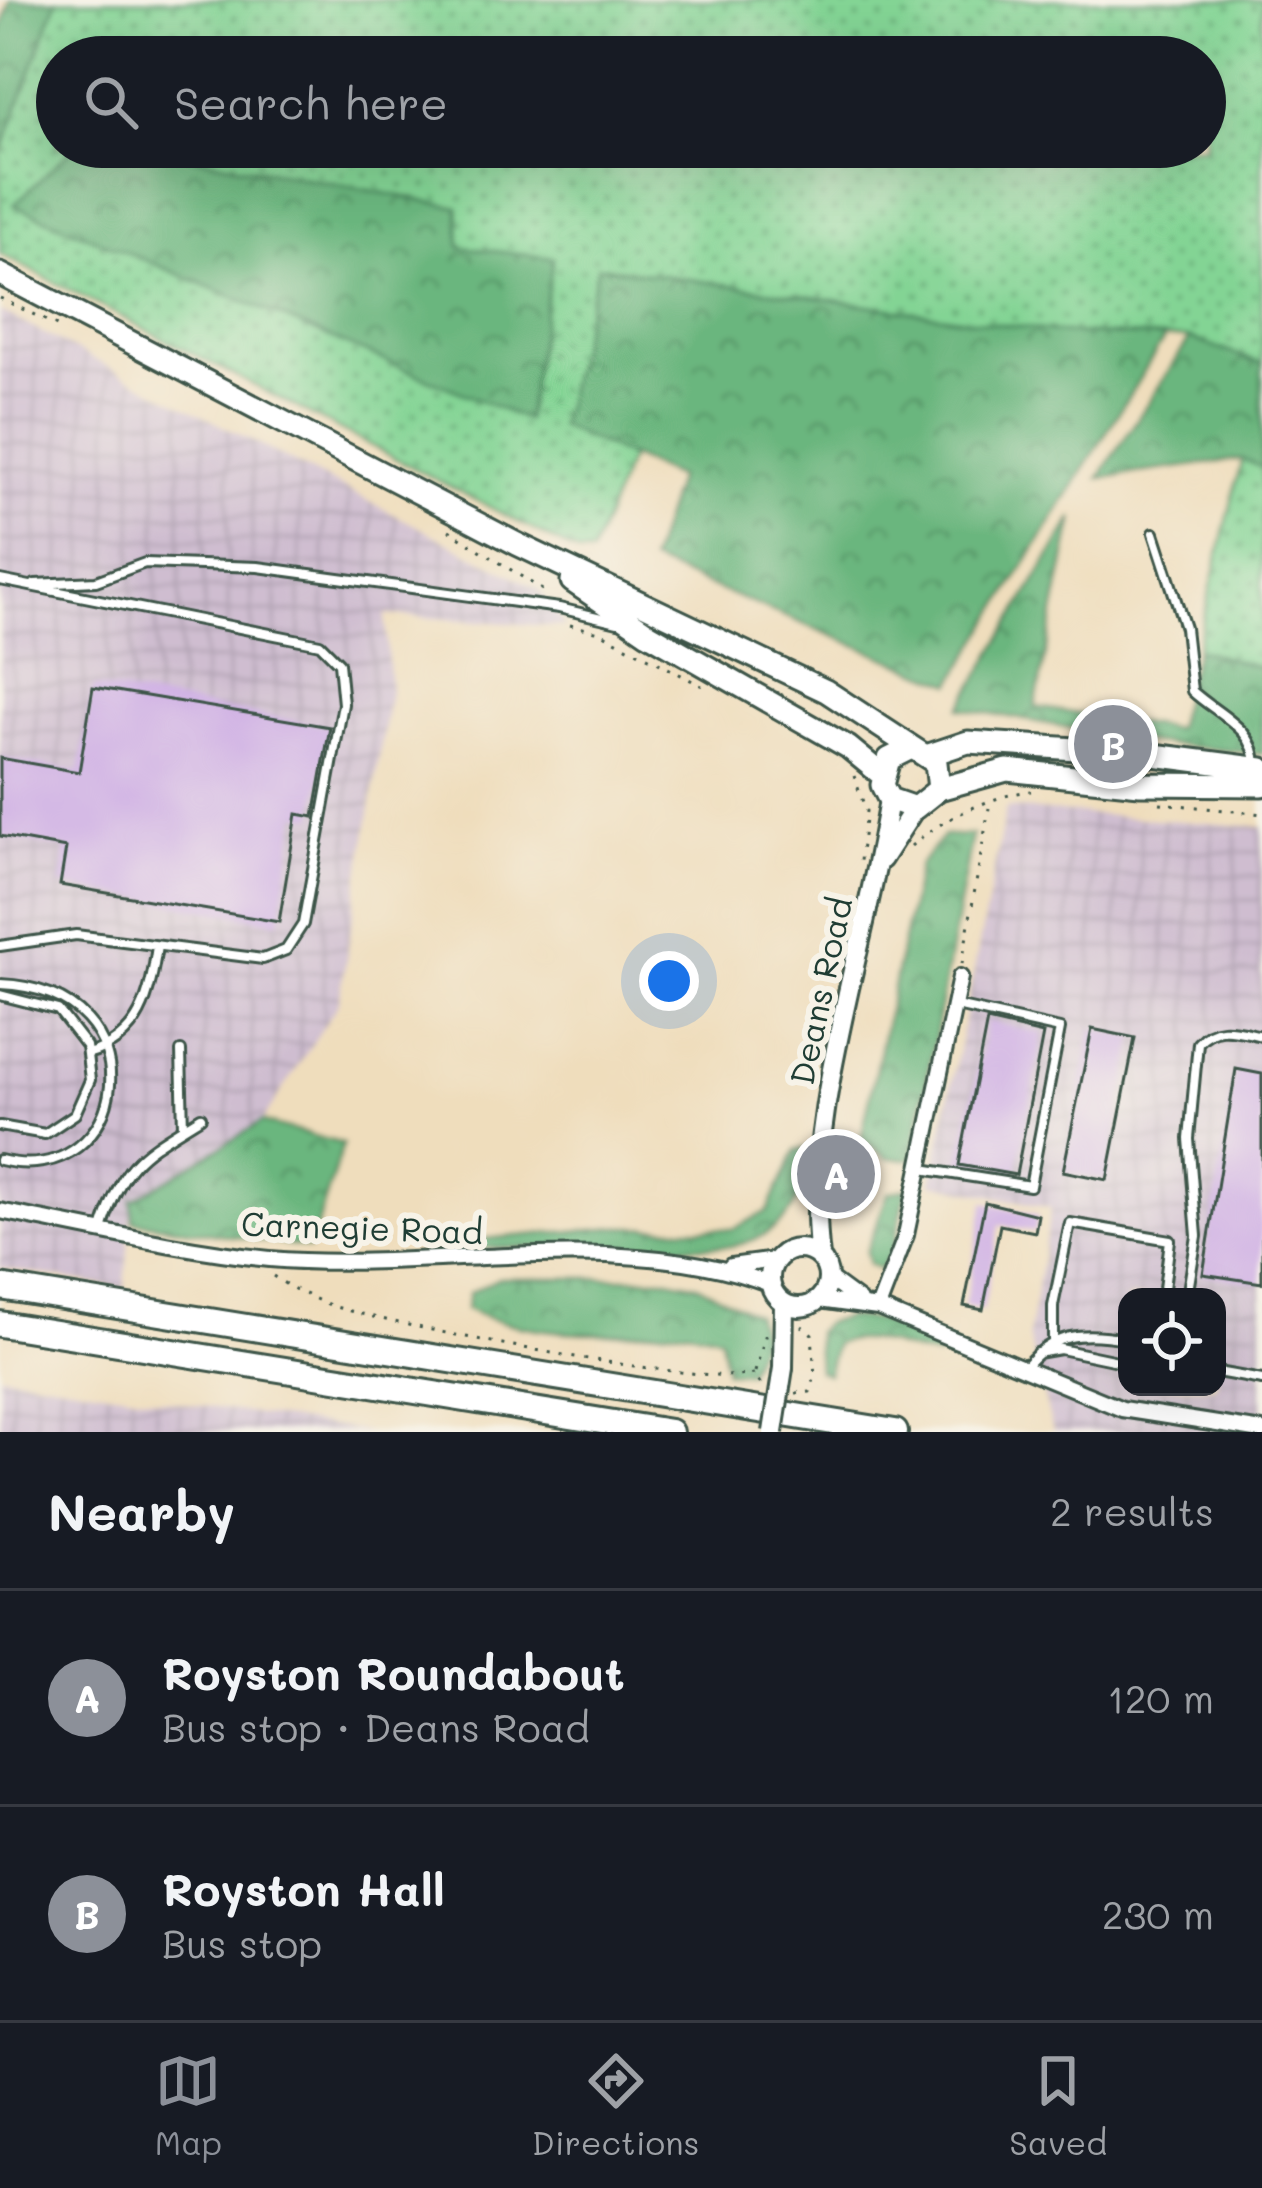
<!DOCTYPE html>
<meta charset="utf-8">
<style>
:root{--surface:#171b24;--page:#242831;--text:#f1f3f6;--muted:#9ea1a6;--line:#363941;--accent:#8c9099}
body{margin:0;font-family:Mali,sans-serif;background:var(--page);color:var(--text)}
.controls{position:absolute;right:36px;bottom:36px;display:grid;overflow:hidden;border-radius:24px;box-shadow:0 12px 48px #0002}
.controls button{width:108px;height:108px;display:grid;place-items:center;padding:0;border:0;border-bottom:3px solid var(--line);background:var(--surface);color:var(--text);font:60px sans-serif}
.you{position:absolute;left:669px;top:981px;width:42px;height:42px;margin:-30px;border:9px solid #fff;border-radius:50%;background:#1a73e8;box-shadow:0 0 0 18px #1a73e833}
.badge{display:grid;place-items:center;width:78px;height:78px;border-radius:50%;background:var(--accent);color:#fff;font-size:39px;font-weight:700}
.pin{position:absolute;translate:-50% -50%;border:6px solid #fff;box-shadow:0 3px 12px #0006}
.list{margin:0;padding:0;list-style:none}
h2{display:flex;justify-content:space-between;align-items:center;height:156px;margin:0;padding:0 48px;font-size:51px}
h2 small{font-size:39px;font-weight:400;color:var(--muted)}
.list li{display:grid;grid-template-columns:78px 1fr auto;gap:36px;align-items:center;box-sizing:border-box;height:216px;padding:0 48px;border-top:3px solid var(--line)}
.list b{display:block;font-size:45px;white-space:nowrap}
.list p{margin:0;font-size:39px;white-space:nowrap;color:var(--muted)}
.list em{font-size:39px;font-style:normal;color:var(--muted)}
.icon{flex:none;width:66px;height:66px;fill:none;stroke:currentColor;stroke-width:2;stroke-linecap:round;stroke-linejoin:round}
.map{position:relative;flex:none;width:1262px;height:1432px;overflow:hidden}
.search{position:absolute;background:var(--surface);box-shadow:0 12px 48px #0002;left:36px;right:36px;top:36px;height:132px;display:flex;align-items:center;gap:30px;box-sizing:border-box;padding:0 42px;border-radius:66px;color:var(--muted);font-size:45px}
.sheet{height:588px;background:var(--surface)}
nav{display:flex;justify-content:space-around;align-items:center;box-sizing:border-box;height:168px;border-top:3px solid var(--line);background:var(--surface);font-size:33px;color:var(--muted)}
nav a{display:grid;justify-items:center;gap:6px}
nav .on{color:var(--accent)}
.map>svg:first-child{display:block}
.industrial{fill:url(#industrial-grid);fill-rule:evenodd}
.grass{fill:url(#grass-dots);stroke:#518864;stroke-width:3;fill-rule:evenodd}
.forest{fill:url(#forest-crowns);stroke:#447a59;stroke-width:3}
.building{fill:#cba9e4}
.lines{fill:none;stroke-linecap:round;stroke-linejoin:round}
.lane-casing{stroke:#3e5548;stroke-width:14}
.street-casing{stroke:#3e5548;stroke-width:20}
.secondary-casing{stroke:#3e5548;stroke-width:24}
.primary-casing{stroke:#3e5548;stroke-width:27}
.highway-casing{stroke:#3e5548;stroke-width:30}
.path{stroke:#3e5548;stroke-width:3;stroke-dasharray:3 9;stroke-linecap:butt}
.lane{stroke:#fff;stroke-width:8}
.street{stroke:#fff;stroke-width:14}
.secondary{stroke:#fff;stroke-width:18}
.primary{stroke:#fff;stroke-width:21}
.highway{stroke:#fff;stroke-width:24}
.secondary-bridge-casing{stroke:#3e5548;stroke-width:24;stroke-linecap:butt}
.secondary-bridge{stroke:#fff;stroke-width:18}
.labels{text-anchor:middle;stroke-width:12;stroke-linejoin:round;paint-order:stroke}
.street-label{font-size:33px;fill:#1f3d34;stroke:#f7f3e8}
</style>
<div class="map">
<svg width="1262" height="1432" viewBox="0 0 1262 1432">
<defs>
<pattern id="industrial-grid" width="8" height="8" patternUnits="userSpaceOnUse" patternTransform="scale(3)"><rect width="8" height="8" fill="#cfbdd0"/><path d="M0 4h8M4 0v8" fill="none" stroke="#b1a3b3"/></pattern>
<pattern id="grass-dots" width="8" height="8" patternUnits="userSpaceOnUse" patternTransform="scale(3)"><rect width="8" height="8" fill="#83d494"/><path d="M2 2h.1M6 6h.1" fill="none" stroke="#6bad7a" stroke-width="1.8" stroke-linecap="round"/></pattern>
<pattern id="forest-crowns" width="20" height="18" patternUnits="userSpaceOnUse" patternTransform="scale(3)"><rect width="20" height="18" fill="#6ab67e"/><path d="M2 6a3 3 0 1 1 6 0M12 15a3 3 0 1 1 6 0" fill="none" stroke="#579568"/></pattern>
</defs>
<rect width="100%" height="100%" fill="#f7f3e8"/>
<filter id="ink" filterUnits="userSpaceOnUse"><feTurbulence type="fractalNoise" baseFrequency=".00833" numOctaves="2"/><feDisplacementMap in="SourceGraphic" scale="24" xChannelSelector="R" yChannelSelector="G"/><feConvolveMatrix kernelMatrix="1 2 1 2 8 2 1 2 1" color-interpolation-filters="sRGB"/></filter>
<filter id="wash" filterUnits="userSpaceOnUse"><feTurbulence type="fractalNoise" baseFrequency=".004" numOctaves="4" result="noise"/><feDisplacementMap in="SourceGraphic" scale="48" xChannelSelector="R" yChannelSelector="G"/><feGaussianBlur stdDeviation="2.7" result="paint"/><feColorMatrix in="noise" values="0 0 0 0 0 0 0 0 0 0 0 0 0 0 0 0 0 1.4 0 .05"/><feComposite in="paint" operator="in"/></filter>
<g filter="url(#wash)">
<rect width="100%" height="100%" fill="#efddbc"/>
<!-- industrial -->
<path class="industrial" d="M 0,311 L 539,589 L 565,627 L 385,615 L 390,691 L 339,1002 L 262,1122 L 132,1201 L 125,1289 L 0,1268 Z
M 1006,808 L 1262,827 L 1262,1432 L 1053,1432 L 1028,1336 L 1051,1208 L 932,1183 ZM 1127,1297 L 1217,1297 L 1217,1387 L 1127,1387 Z
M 0,1374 L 369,1432 L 0,1432 Z"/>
<!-- grass -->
<path class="grass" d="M 57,0 L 1262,0 L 1262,364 L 1190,338 L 1062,333 L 560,426 L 630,457 L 591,554 L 580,554 L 0,254 L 0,152 ZM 57,57 L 1205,57 L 1205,147 L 57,147 Z
M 1242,459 L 1262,468 L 1262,668 L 1196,649 Z"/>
<!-- forest -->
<path class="forest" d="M 10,0 L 57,0 L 1,153 L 0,35 Z
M 74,147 L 141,147 L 458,207 L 460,247 L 553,258 L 526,420 L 14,205 Z
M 598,266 L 1062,333 L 1165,337 L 952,684 L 650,562 L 677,477 L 559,426 Z
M 1190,338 L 1262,364 L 1262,468 L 1242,459 L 1099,478 Z
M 1074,517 L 1035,707 L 1175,729 L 1196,649 L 1262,668 L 1262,754 L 1153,743 L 960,708 Z
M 972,835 L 912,1159 L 887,1158 L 861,1139 L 919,865 L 944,836 Z
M 262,1122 L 343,1144 L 310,1248 L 133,1221 L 132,1201 Z
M 805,1149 C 807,1201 786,1235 732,1246 L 462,1248 L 461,1241 L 618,1227 L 733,1229 L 768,1211 L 796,1150 Z
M 907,1188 L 893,1251 L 880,1269 L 869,1264 L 866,1252 L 888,1193 Z
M 499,1278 L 663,1278 L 698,1285 L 755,1314 L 762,1337 L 747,1372 L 726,1371 L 720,1337 C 684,1324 644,1332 607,1333 C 564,1334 504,1328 466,1309 L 469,1293 Z
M 846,1317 L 876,1320 L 940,1346 L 938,1357 C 902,1352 869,1331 835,1344 L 827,1374 L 818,1371 L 816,1332 L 825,1323 Z"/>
<g id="blocks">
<!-- building -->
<path class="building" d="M 93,687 L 330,727 L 314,817 L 297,814 L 279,922 L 60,885 L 66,848 L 0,836 L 0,758 L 79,772 Z
M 987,1021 L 1043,1034 L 1016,1175 L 959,1165 Z
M 1092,1029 L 1135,1038 L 1107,1180 L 1063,1171 Z
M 1236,1069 L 1262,1074 L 1262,1283 L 1203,1274 Z
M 985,1202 L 1038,1215 L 1035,1232 L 1000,1225 L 983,1310 L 964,1306 Z"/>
</g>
</g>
<g filter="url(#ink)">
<use href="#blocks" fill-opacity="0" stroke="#3e5548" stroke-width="3"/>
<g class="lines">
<!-- lane casing -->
<g class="lane-casing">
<path id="lane" d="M 1154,533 L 1185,628 L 1192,691 C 1218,715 1256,728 1256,766
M 0,580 L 320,644 L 339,663 L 343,704 L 303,924 L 286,950 L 263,959 L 76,935 L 0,946
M 35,584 L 96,581 L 145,563 L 258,567 L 559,608 L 618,622
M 0,984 C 163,991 130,1192 0,1160
M 0,995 L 58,1010 L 86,1046 L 90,1080 L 75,1114 L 45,1134 L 0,1126
M 181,1051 L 183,1128
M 87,1054 C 141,1039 150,995 157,946
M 922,1169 L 1030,1186 L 1060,1029 L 956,1006
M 102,1229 C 124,1159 142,1154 201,1117
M 1187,1297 L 1197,1236 L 1189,1139 L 1198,1043 C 1216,1022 1237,1031 1262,1036
M 1053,1340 L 1053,1306 L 1070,1223 L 1170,1240 L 1163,1297
M 1037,1353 L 1060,1349 L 1127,1363
M 1023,1369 C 1053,1332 1082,1331 1127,1339
M 1217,1372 L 1262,1380"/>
</g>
<!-- street casing -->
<g class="street-casing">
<path id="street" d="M 0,1211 C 88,1228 180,1250 270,1259 C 427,1273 624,1227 770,1284
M 731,1266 L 775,1260
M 829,1279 L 859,1301
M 819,1300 L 878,1308 L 1122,1409 L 1262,1431
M 878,1308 L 906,1235 L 960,977"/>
</g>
<!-- secondary casing -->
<g class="secondary-casing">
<path id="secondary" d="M 882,859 L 915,808
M770 1278a29 29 0 1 1 58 0a29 29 0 1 1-58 0Z
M 820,1257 C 802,1120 868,940 889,799
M 783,1368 L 784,1303"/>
</g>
<!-- primary casing -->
<g class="primary-casing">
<path id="primary" d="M 0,274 L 517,544 L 826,691 L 936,763 L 939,789 L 915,808 L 889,799 L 882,785 L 889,759 L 909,749
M 572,581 L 648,633 L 848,747 L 882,775
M 929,755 L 968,742 L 1138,753 L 1262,769
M 939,789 L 1007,770 L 1140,784 L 1262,785"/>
</g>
<!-- highway casing -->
<g class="highway-casing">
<path id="highway" d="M 0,1287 L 895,1432
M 0,1324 L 670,1432"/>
</g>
<!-- path -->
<path class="path" d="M 0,298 L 63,329
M 449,530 L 547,593
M 570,625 L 600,632 L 702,686
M 854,776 L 866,811 L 860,861
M 1160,803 L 1262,814
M 911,846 C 940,820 992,795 1031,791
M 962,964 L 989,808
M 273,1276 C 290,1288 310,1297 330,1305 C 385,1325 709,1387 754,1374 L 763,1388
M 755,1372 L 768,1326
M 796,1393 L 810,1392 L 815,1376 L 812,1334 L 802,1326"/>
<!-- lane -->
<use href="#lane" class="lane"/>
<!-- street -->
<use href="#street" class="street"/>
<!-- secondary -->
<use href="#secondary" class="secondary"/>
<!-- primary -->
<use href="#primary" class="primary"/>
<!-- highway -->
<use href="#highway" class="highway"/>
<!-- secondary-bridge casing -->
<g class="secondary-bridge-casing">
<path id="secondary-bridge" d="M 773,1432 L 783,1368"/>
</g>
<!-- secondary-bridge -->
<use href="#secondary-bridge" class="secondary-bridge"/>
</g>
</g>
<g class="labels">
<!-- street labels -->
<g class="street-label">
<text transform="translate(821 991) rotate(-78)" y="12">Deans Road</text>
<text transform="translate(362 1228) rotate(2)" y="12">Carnegie Road</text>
</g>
</g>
</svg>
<div class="controls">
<button><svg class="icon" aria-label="locate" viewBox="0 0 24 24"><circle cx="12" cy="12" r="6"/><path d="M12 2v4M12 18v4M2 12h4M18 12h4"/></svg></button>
</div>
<div class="you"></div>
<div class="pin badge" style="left:836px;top:1174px">A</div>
<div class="pin badge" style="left:1113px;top:744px">B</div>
<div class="search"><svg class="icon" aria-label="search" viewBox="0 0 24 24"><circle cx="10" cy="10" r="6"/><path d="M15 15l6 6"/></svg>Search here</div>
</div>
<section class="sheet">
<h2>Nearby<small>2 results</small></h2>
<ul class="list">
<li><span class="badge">A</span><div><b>Royston Roundabout</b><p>Bus stop · Deans Road</p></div><em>120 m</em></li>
<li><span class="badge">B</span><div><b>Royston Hall</b><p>Bus stop</p></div><em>230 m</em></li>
</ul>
</section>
<nav>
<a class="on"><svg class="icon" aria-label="map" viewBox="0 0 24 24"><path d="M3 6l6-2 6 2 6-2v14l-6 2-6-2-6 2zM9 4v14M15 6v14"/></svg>Map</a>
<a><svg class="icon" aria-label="directions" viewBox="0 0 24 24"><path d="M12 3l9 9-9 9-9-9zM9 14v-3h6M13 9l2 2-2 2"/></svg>Directions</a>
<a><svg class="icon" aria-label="saved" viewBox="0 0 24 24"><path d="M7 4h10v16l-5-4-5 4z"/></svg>Saved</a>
</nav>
